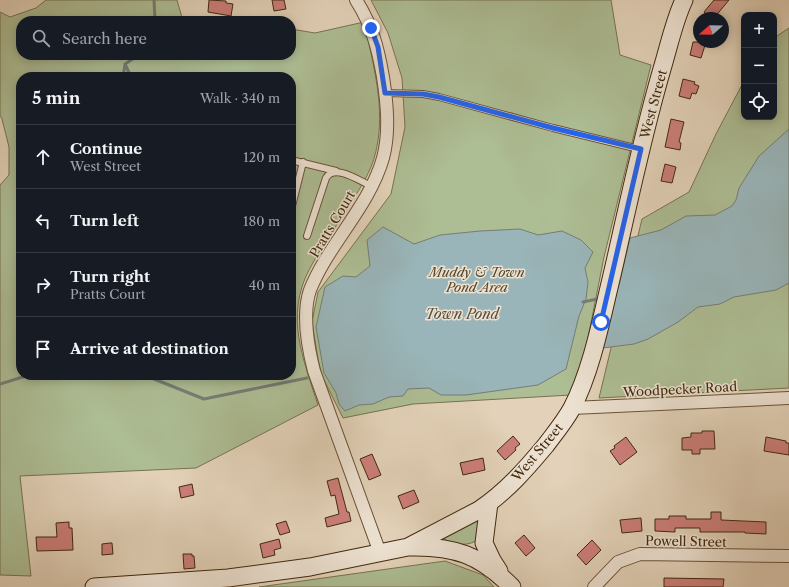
<!DOCTYPE html>
<meta charset="utf-8">
<style>
:root{--surface:#171b24;--page:#20242c;--text:#f1f3f6;--muted:#9ea1a6;--line:#363941}
body{margin:0;font-family:"Libre Caslon Text",serif;background:var(--page);color:var(--text)}
.controls{position:absolute;right:12px;top:12px;display:grid;overflow:hidden;border-radius:8px;box-shadow:0 2px 10px #0003}
.controls button{width:36px;height:36px;display:grid;place-items:center;padding:0;border:0;border-bottom:1px solid var(--line);background:var(--surface);color:var(--text);font:20px sans-serif}
.compass{position:absolute;left:693px;top:12px;width:36px;height:36px;border-radius:50%;background:var(--surface);box-shadow:0 2px 10px #0003;rotate:250deg}
.stop{position:absolute;width:12px;height:12px;margin:-9px;border:3px solid #2563eb;border-radius:50%;background:#fff}
.stop.end{background:#2563eb;border-color:#fff;box-shadow:0 1px 4px #0008}
.list{margin:0;padding:0;list-style:none}
h2{display:flex;justify-content:space-between;align-items:center;height:52px;margin:0;padding:0 16px;font-size:17px}
h2 small{font-size:13px;font-weight:400;color:var(--muted)}
.list li{display:grid;grid-template-columns:26px 1fr auto;gap:12px;align-items:center;box-sizing:border-box;height:64px;padding:0 16px;border-top:1px solid var(--line)}
.list b{display:block;font-size:15px;white-space:nowrap}
.list p{margin:0;font-size:13px;white-space:nowrap;color:var(--muted)}
.list em{font-size:13px;font-style:normal;color:var(--muted)}
.icon{flex:none;width:22px;height:22px;fill:none;stroke:currentColor;stroke-width:2;stroke-linecap:round;stroke-linejoin:round}
.map{position:relative;flex:none;width:789px;height:587px;overflow:hidden}
.search{position:absolute;background:var(--surface);box-shadow:0 2px 10px #0003;left:16px;top:16px;width:280px;height:44px;display:flex;align-items:center;gap:10px;box-sizing:border-box;padding:0 14px;border-radius:16px;color:var(--muted);font-size:15px}
.panel{position:absolute;background:var(--surface);box-shadow:0 2px 10px #0003;left:16px;top:72px;width:280px;height:308px;border-radius:16px}
.map>svg:first-child{display:block}
.green{fill:#adbd94;stroke:#777351;fill-rule:evenodd}
.water{fill:#99b5b9;stroke:#767d75}
.lines{fill:none;stroke-linecap:round;stroke-linejoin:round}
.stream{stroke:#767d75;stroke-width:3}
.building{fill:#cc7e7a;stroke:#41290e}
.lane-casing{stroke:#6a5339;stroke-width:8}
.street-casing{stroke:#6a5339;stroke-width:14}
.secondary-casing{stroke:#41290e;stroke-width:19}
.lane{stroke:#ede2d2;stroke-width:6}
.street{stroke:#ede2d2;stroke-width:12}
.secondary{stroke:#ede2d2;stroke-width:17}
.route{stroke:#2563eb;stroke-width:5}
.labels{text-anchor:middle;stroke-width:3;stroke-linejoin:round;paint-order:stroke}
.street-label{font-size:13px;fill:#41290e;stroke:#ede2d2}
.park-label{font-size:13px;font-style:italic;fill:#574729;stroke:#ede2d2}
.water-label{font-size:14px;font-style:italic;fill:#574c39;stroke:#ede2d2}
</style>
<div class="map">
<svg width="789" height="587" viewBox="0 0 789 587">
<rect width="100%" height="100%" fill="#e3d2b9"/>
<filter id="stains"><feTurbulence type="fractalNoise" baseFrequency=".005" numOctaves="4"/><feColorMatrix values="0 0 0 0 .2 0 0 0 0 .09 0 0 0 0 .02 0 0 0 .5 -.17"/></filter>
<radialGradient id="worn" r=".72"><stop offset=".6" stop-color="#630" stop-opacity="0"/><stop offset="1" stop-color="#630" stop-opacity=".3"/></radialGradient>
<!-- green -->
<path class="green" d="M 46,0 L 177,0 L 183,21 L 21,21 L 21,55 L 291,55 L 291,29 L 315,33 L 364,22 C 373,64 386,108 376,151 C 371,174 357,193 344,213 C 333,232 319,250 309,270 C 285,316 303,359 318,405 L 196,468 L 20,476 L 31,576 L 0,575 L 0,185 L 9,175 L 9,147 L 2,119 L 0,115 L 0,12 L 10,17 L 36,8 ZM 21,77 L 291,77 L 291,375 L 21,375 Z
M 371,0 L 611,0 L 620,55 L 651,65 L 604,257 L 585,353 L 571,395 L 413,404 L 343,418 L 322,376 L 318,359 L 312,322 L 318,292 L 391,194 L 405,127 L 402,78 L 388,33 Z
M 789,28 L 789,388 L 599,398 L 642,219 L 689,192 L 716,134 L 744,81 L 744,117 L 774,117 L 774,38 Z
M 479,519 L 478,539 C 470,547 453,545 444,539 L 444,537 Z
M 445,561 L 483,575 L 494,587 L 259,587 Z"/>
<!-- water -->
<path class="water" d="M 789,129 L 789,283 L 776,290 L 734,297 L 720,304 L 698,307 L 678,322 L 648,339 L 634,344 L 603,348 L 609,301 L 619,285 L 630,238 L 661,230 L 686,216 L 715,215 L 732,206 L 736,200 L 739,188 L 759,156 Z
M 383,227 L 414,244 L 440,235 L 480,231 L 520,229 L 538,235 L 562,231 L 581,240 L 593,252 L 585,268 L 588,282 L 586,299 L 579,316 L 566,369 L 538,385 L 466,395 L 441,395 L 429,388 L 408,389 L 403,396 L 389,397 L 373,404 L 359,405 L 345,411 L 339,404 L 336,393 L 324,373 L 316,327 L 325,287 L 343,276 L 356,277 L 370,266 L 367,240 Z"/>
<g class="lines">
<!-- stream -->
<path class="stream" d="M 154,0 L 155,21
M 125,64 L 131,77
M 123,77 L 125,64 L 139,55
M 583,302 L 597,299
M 144,375 L 204,399 L 307,378
M 0,384 L 29,375"/>
</g>
<!-- building -->
<path class="building" d="M 209,0 L 226,1 L 226,3 L 233,4 L 231,16 L 208,12 Z
M 272,0 L 284,0 L 286,9 L 274,11 Z
M 714,0 L 729,0 L 714,18 L 711,18 L 704,12 Z
M 693,42 L 706,42 L 701,58 L 690,55 Z
M 683,79 L 695,82 L 694,84 L 699,86 L 696,94 L 692,93 L 690,99 L 679,96 Z
M 671,119 L 684,122 L 679,142 L 681,143 L 680,150 L 665,147 Z
M 665,164 L 676,167 L 672,183 L 661,181 Z
M 702,431 L 714,431 L 715,449 L 700,449 L 700,454 L 692,454 L 692,450 L 682,450 L 682,438 L 691,437 L 691,433 L 702,433 Z
M 513,436 L 520,444 L 515,448 L 516,450 L 505,460 L 497,451 Z
M 626,437 L 637,452 L 620,465 L 610,451 L 615,448 L 614,446 Z
M 766,437 L 786,441 L 786,443 L 789,443 L 789,455 L 764,451 Z
M 372,454 L 381,475 L 369,480 L 360,459 Z
M 483,458 L 485,470 L 463,475 L 460,463 Z
M 338,478 L 347,512 L 349,512 L 351,521 L 327,527 L 325,518 L 339,514 L 335,495 L 331,496 L 327,481 Z
M 192,484 L 194,495 L 181,498 L 179,487 Z
M 414,490 L 419,502 L 403,509 L 398,496 Z
M 711,512 L 721,512 L 721,520 L 766,522 L 766,534 L 745,533 L 745,532 L 700,532 L 700,528 L 675,528 L 675,532 L 655,531 L 655,519 L 669,519 L 669,516 L 686,516 L 686,519 L 711,519 Z
M 641,518 L 642,531 L 622,533 L 620,520 Z
M 286,521 L 290,532 L 280,535 L 276,524 Z
M 69,522 L 69,528 L 72,528 L 73,550 L 37,551 L 36,537 L 57,537 L 56,523 Z
M 524,535 L 535,548 L 526,556 L 515,543 Z
M 279,539 L 281,548 L 274,550 L 275,555 L 263,558 L 260,544 Z
M 592,540 L 601,550 L 586,565 L 577,555 Z
M 110,543 L 112,543 L 113,554 L 102,555 L 102,544 Z
M 183,554 L 192,554 L 192,556 L 194,556 L 195,568 L 184,569 Z
M 664,578 L 724,579 L 723,587 L 664,587 Z"/>
<g class="lines">
<!-- lane casing -->
<g class="lane-casing">
<path id="lane" d="M 385,93 L 423,94 L 439,97 L 553,128 L 639,149
M 291,160 L 336,171
M 291,210 L 303,162
M 307,236 L 326,178 C 334,163 360,181 371,186"/>
</g>
<!-- street casing -->
<g class="street-casing">
<path id="street" d="M 356,0 C 372,25 378,48 383,77 C 387,103 390,132 383,158 C 369,207 329,243 310,290 C 302,313 308,348 314,371 L 380,553
M 572,408 L 789,398
M 594,587 L 618,562 L 640,554 L 789,556"/>
</g>
<!-- secondary casing -->
<g class="secondary-casing">
<path id="secondary" d="M 489,503 L 484,543 L 492,560 L 499,571
M 410,547 C 455,546 480,555 512,587
M 94,587 L 228,578 L 310,567 L 408,547 L 479,510 C 506,492 526,469 546,445 C 555,433 565,421 572,408 C 592,370 602,316 612,275 C 628,206 642,137 662,69 C 669,46 674,21 684,0"/>
</g>
<!-- lane -->
<use href="#lane" class="lane"/>
<!-- street -->
<use href="#street" class="street"/>
<!-- secondary -->
<use href="#secondary" class="secondary"/>
</g>
<g class="lines">
<!-- route -->
<path class="route" d="M 371,28 L 378,47 L 385,93 L 423,94 L 439,97 L 553,128 L 641,149 L 601,322"/>
</g>
<g class="labels">
<!-- street labels -->
<g class="street-label">
<text transform="translate(653 104) rotate(-75)" y="5">West Street</text>
<text transform="translate(332 224) rotate(-59)" y="5">Pratts Court</text>
<text transform="translate(680 389) rotate(-3)" y="5">Woodpecker Road</text>
<text transform="translate(537 452) rotate(-50)" y="5">West Street</text>
<text transform="translate(686 541) rotate(1)" y="5">Powell Street</text>
</g>
<!-- park labels -->
<g class="park-label">
<text x="477" y="277">Muddy &amp; Town<tspan x="477" dy="15">Pond Area</tspan></text>
</g>
<!-- water labels -->
<g class="water-label">
<text x="462" y="319">Town Pond</text>
</g>
</g>
<rect width="100%" height="100%" filter="url(#stains)"/>
<rect width="100%" height="100%" fill="url(#worn)"/>
</svg>
<div class="controls">
<button>+</button>
<button>−</button>
<button><svg class="icon" aria-label="locate" viewBox="0 0 24 24"><circle cx="12" cy="12" r="6"/><path d="M12 2v4M12 18v4M2 12h4M18 12h4"/></svg></button>
</div>
<svg class="compass" viewBox="-18 -18 36 36"><path d="M0-13l5 13h-10z" fill="#e53935"/><path d="M0 13l5-13h-10z" fill="#9ea1a6"/></svg>
<div class="stop" style="left:601px;top:322px"></div>
<div class="stop end" style="left:371px;top:28px"></div>
<div class="search"><svg class="icon" aria-label="search" viewBox="0 0 24 24"><circle cx="10" cy="10" r="6"/><path d="M15 15l6 6"/></svg>Search here</div>
<section class="panel">
<h2>5 min<small>Walk · 340 m</small></h2>
<ul class="list">
<li><svg class="icon" aria-label="ahead" viewBox="0 0 24 24"><path d="M12 20V5M6 11l6-6 6 6"/></svg><div><b>Continue</b><p>West Street</p></div><em>120 m</em></li>
<li><svg class="icon" aria-label="left" viewBox="0 0 24 24"><path d="M17 20v-9H6M10 6l-5 5 5 5"/></svg><div><b>Turn left</b></div><em>180 m</em></li>
<li><svg class="icon" aria-label="right" viewBox="0 0 24 24"><path d="M7 20v-9h11M14 6l5 5-5 5"/></svg><div><b>Turn right</b><p>Pratts Court</p></div><em>40 m</em></li>
<li><svg class="icon" aria-label="arrive" viewBox="0 0 24 24"><path d="M6 21V4h12l-3 4 3 4H6"/></svg><div><b>Arrive at destination</b></div></li>
</ul>
</section>
</div>
